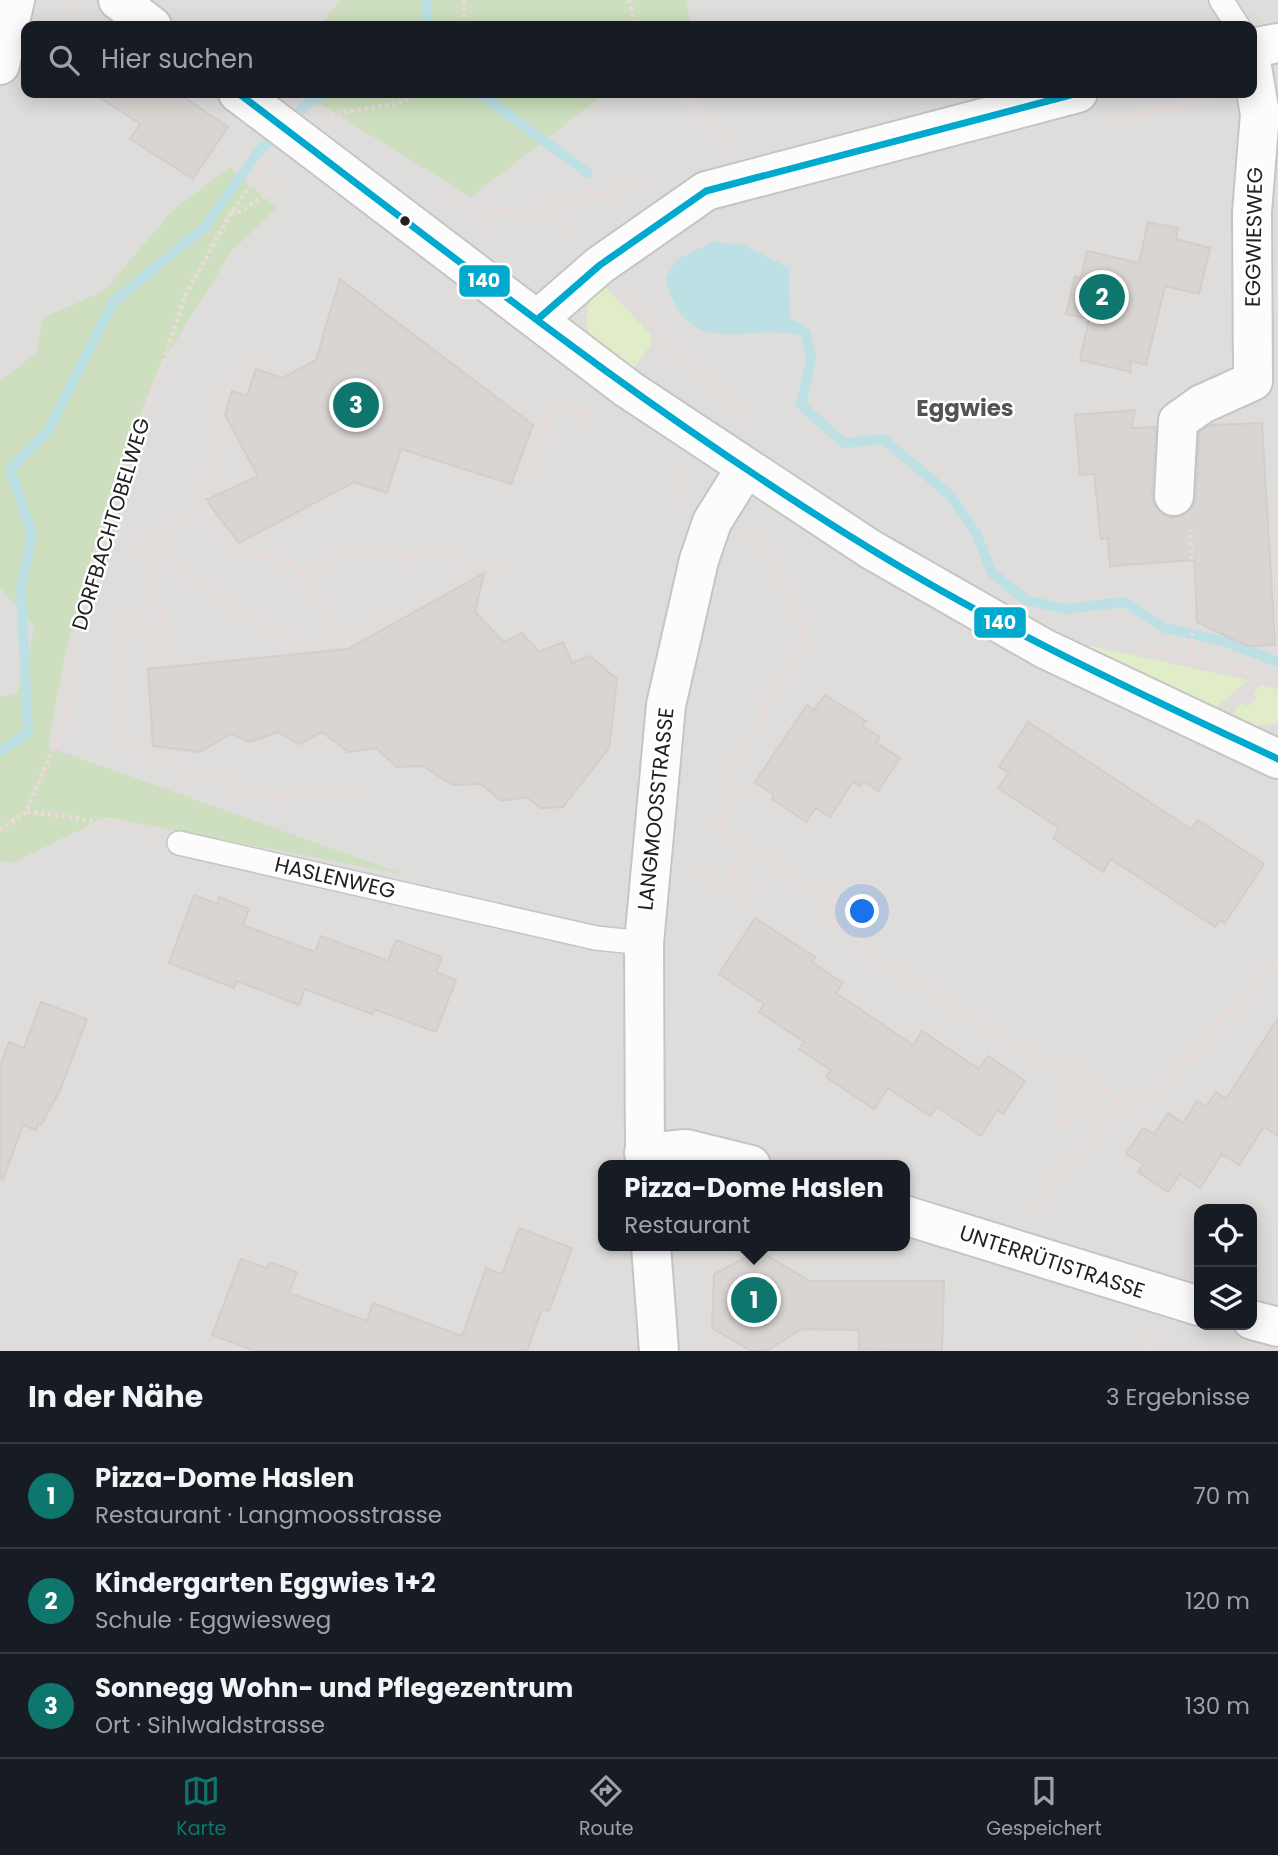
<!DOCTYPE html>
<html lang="de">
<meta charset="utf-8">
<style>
:root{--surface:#171b24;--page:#20242c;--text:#f1f3f6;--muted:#9ea1a6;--line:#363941;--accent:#0f766e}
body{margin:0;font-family:Poppins,sans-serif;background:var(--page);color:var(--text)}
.controls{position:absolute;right:21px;bottom:21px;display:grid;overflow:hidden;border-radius:14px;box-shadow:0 4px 18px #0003}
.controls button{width:63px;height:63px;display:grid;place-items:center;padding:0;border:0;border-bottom:2px solid var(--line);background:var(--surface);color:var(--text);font:35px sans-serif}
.you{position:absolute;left:863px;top:912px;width:24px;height:24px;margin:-18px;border:5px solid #fff;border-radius:50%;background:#1a73e8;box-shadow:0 0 0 10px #1a73e833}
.badge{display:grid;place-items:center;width:46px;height:46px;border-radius:50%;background:var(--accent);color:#fff;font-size:23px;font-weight:700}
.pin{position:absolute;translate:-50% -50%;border:4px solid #fff;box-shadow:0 2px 7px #0006}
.popup{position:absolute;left:598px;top:1160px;width:312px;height:91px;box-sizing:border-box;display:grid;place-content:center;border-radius:14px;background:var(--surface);filter:drop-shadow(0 2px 5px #0005);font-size:23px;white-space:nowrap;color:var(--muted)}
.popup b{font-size:26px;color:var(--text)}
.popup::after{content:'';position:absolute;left:50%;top:100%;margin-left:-14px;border:14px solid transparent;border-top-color:var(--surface)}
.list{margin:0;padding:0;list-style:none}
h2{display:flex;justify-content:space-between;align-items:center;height:91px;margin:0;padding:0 28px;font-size:30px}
h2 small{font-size:23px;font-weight:400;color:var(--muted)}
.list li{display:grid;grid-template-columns:46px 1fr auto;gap:21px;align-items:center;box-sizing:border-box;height:105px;padding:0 28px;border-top:2px solid var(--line)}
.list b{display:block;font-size:26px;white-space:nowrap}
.list p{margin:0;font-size:23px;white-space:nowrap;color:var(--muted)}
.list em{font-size:23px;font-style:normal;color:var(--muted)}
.icon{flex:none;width:38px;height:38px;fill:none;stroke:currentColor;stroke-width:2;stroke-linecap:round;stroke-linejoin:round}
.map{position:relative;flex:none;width:1278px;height:1351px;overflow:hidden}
.search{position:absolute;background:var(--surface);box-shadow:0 4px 18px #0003;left:21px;right:21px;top:21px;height:77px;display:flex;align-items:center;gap:18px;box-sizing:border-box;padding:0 24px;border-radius:14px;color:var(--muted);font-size:26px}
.sheet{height:406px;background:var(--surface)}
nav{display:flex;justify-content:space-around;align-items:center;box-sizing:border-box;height:98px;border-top:2px solid var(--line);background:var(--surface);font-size:19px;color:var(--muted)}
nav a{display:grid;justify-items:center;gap:4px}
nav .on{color:var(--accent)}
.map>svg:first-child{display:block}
.residential{fill:#dedddb;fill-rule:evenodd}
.grass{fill:#e0edc8}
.forest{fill:#cddfbe}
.parking{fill:#dfdedd}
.water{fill:#bce0e4}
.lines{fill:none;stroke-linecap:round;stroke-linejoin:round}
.stream{stroke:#bce0e4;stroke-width:10}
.building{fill:#d8d5d2;stroke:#d2cecb;stroke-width:2}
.lane-casing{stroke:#c6c5c4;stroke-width:26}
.street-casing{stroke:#c6c5c4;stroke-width:42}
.path{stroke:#ecdada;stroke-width:4.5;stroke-dasharray:3.5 3.5;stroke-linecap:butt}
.lane{stroke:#fdfcfc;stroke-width:23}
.street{stroke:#fdfcfc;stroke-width:38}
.street-bridge-casing{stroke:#c6c5c4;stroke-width:42;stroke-linecap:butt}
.street-bridge{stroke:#fdfcfc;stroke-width:38}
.bus-1-casing{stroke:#fff;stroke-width:12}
.bus-1{stroke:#00a9ce;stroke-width:7}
.bus-dot{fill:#212121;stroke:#fff;stroke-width:2.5}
.labels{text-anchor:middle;stroke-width:5;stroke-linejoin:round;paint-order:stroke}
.street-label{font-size:21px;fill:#212121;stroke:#fff}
.neighbourhood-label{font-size:23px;font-weight:bold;fill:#545454;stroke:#fff}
.line-badge{stroke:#fff;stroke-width:2.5}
.badge-label{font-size:19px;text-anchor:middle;font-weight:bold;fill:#fff}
</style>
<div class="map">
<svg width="1278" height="1351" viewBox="0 0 1278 1351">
<rect width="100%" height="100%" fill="#efedea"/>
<!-- residential -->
<path class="residential" d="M 0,0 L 1278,0 L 1278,1351 L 0,1351 ZM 26,26 L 1252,26 L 1252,93 L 26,93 ZM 604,1165 L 904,1165 L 904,1246 L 604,1246 ZM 1199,1209 L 1252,1209 L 1252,1325 L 1199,1325 Z"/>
<!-- grass -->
<path class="grass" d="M 599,280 L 651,335 L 651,344 L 631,372 C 591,340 573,333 599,280 Z
M 1090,646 L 1248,680 L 1211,712 L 1089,654 Z
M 1260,685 L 1278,689 L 1278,723 L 1253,727 L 1231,717 L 1241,703 L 1247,706 L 1256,699 L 1254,694 Z"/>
<!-- forest -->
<path class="forest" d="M 340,0 L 685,0 L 692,26 L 320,26 Z
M 302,93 L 606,93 L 471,197 Z
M 230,167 L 276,208 L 231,252 L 157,371 L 108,497 L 65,653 L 48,747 L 406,875 L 106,817 L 12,863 L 0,861 L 0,696 L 17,694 L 35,627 L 0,588 L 0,380 L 37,353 L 42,318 L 104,291 L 172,211 Z"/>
<!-- parking -->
<path class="parking" d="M 565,434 L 621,450 L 612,479 L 594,513 L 578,574 L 589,616 L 580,644 L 479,611 L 486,585 L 523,555 L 540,496 Z"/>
<!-- water -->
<path class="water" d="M 713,242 L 745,245 L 789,268 L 790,318 L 809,330 C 797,336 779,332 766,332 C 710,336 684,340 665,279 L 677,259 Z"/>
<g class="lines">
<!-- stream -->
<path class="stream" d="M 426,0 L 426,26
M 479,93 L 588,173
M 795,326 L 806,333 L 811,360 L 801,405 L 844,443 L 883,439 L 950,495 L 976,533 L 992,573 L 1026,600 L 1065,609 L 1124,602 L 1165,628 L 1226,642 L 1278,662
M 0,752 L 28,732 L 21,590 L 32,533 L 10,470 L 49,429 L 113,302 L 205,227 L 257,153 L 311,101 L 327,93"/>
</g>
<!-- building -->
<path class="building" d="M 93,93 L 178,93 L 228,127 L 193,179 L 130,139 L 140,124 Z
M 1148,222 L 1178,228 L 1176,239 L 1210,248 L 1199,294 L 1165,286 L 1146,365 L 1130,361 L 1131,372 L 1080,360 L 1089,319 L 1066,314 L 1075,276 L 1081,278 L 1087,251 L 1139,263 Z
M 340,279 L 533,425 L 511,484 L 401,449 L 387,493 L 354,482 L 239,543 L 206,500 L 258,476 L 225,415 L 232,391 L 247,396 L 256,369 L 283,378 L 316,360 Z
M 1135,410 L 1131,428 L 1156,427 L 1152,496 L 1154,505 L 1162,514 L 1172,518 L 1184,515 L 1192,508 L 1196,498 L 1199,433 L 1210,425 L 1262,423 L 1275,645 L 1247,646 L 1197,622 L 1194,560 L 1110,566 L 1108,538 L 1101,539 L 1094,474 L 1080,475 L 1075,415 Z
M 484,573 L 475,612 L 504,642 L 522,633 L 539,652 L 563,642 L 572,663 L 590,656 L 617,679 L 609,748 L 563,807 L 541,808 L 526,797 L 501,801 L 481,784 L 452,785 L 423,766 L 397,767 L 376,748 L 348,752 L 322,732 L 299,744 L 278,732 L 250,742 L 231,734 L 200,752 L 153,746 L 148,669 L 348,649 Z
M 825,695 L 866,721 L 862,726 L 880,737 L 876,742 L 900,758 L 878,791 L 864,781 L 860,786 L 853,782 L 830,817 L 816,808 L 806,822 L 772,799 L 774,795 L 755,782 L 807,705 L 814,710 Z
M 1028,722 L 1191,829 L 1198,820 L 1264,864 L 1225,923 L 1220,920 L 1215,927 L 1111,859 L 1103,872 L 1053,838 L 1059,828 L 998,788 L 1009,773 L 999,767 Z
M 194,895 L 217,904 L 219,897 L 249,909 L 243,925 L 315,952 L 321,936 L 388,961 L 396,940 L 442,957 L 436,972 L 456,980 L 436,1032 L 374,1009 L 372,1014 L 305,989 L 299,1005 L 237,981 L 234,988 L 169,963 Z
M 755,918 L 815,957 L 812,962 L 843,983 L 836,993 L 913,1045 L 922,1031 L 979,1069 L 988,1056 L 1025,1081 L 1003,1114 L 997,1110 L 981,1136 L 937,1107 L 930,1116 L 888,1088 L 874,1109 L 826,1077 L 831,1070 L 799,1049 L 804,1042 L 759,1012 L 764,1004 L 719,974 Z
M 41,1002 L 87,1019 L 60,1090 L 41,1125 L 38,1124 L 36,1130 L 23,1125 L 3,1179 L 0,1178 L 0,1065 L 9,1042 L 24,1048 Z
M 1278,1018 L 1278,1136 L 1264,1127 L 1239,1165 L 1222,1154 L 1200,1188 L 1180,1174 L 1168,1192 L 1138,1172 L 1143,1164 L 1126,1154 L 1143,1128 L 1154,1134 L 1168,1113 L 1183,1123 L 1197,1101 L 1206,1107 L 1216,1092 L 1226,1099 Z
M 519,1228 L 572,1248 L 549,1311 L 542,1309 L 527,1351 L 255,1351 L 212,1335 L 241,1259 L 267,1268 L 270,1262 L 297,1272 L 289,1293 L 367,1321 L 373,1303 L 462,1336 L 486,1268 L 502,1274 Z
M 759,1251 L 810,1281 L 944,1281 L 942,1351 L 859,1349 L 859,1330 L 802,1329 L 766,1351 L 751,1351 L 712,1328 L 714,1274 Z"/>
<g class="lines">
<!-- lane casing -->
<g class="lane-casing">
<path id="lane" d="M 1221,0 L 1238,26
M 179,843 L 596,938 L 644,943"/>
</g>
<!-- street casing -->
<g class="street-casing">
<path id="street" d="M 118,0 L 152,26
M 1252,48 L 1278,43
M 0,65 L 15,0
M 1252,67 L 1260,114 L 1252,212 L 1253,381
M 238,93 L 262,111
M 311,148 L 628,389 L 870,549 L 1045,649 L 1278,759
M 538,319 L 600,265 L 706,191 L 1078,93
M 1174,496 L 1178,421 L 1202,404 L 1253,381
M 644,1153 L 686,1149 L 751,1165
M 645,1165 L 644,943 L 666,705 L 699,560 L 712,522 L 745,469
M 904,1215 L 1199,1306
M 651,1246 L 659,1351
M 1252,1320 L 1278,1327"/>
</g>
<!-- path -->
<path class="path" d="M 66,0 L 80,9
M 464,0 L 464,26
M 629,0 L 636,26
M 683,93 L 732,145
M 330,114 L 405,102 L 416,93
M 1107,121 L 1218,96
M 446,201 L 495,210 L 550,208 L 574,236
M 550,208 L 644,185
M 231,213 L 240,212 L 289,177
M 482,229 L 495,210
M 624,293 L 665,343 L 748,419
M 270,353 L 246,365 L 241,379 L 218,396 L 205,505 L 235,548 L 294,564 L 302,577
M 653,358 L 665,343
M 673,465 L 680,501
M 530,477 L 551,407 L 579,415 L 596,414
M 746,538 L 763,546 C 774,574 804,614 805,642 L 762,709 L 766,712 L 721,780 L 739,792 L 717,826 L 834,902 L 825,915 L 869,945 L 864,952 L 1061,1075 L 1058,1080 L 1076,1091 L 1060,1117 L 1061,1124 L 1068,1122 L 1085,1097 L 1110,1113
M 146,542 L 205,505
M 342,643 L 302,577 L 351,550 L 402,559 L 433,549 L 504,574
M 1136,647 L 1206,661 L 1278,681
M 1189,657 L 1194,626 L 1190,529
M 1239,699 L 1259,676
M 357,786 L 286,799 L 195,773 L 119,744 L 117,615 L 122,611 L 160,649 L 170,643 L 141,545 L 146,542 L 244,617 L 301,646 L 348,642 L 393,614
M 27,812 L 65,816 L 153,833
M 0,830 L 26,812 L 60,733 L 69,699 L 72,649 L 116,502 L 185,296 L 231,213 L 267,162
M 689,865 L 742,898 L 751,894 L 751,887 L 731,875 L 750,847
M 1061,1075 L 1068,1065 L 1120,1099
M 1030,1214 L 1067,1159 L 1076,1166 L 1120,1099 L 1135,1109 L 1147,1092 L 1159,1100 L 1188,1054 L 1196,1058 L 1229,1007 L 1236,1012 L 1266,969 L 1278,965
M 1148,1351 L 1151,1330"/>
<!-- lane -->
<use href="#lane" class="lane"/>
<!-- street -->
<use href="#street" class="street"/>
<!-- street-bridge casing -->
<g class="street-bridge-casing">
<path id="street-bridge" d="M 262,111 L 311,148"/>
</g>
<!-- street-bridge -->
<use href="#street-bridge" class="street-bridge"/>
<!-- bus-1 casing -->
<g class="bus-1-casing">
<path id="bus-1" d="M 238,93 C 445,250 647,412 869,548 C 1000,629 1139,693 1278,759
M 538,319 L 600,265 L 706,191 L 1078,93"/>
</g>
<!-- bus-1 -->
<use href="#bus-1" class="bus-1"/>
</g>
<!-- markers -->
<circle class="bus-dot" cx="405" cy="221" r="6"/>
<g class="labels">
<!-- street labels -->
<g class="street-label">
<text transform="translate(1254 237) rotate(-89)" y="7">EGGWIESWEG</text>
<text transform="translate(111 524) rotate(-73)" y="7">DORFBACHTOBELWEG</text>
<text transform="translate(656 809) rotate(-84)" y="7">LANGMOOSSTRASSE</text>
<text transform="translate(335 878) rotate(13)" y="7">HASLENWEG</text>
<text transform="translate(1052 1262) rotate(18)" y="7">UNTERRÜTISTRASSE</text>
</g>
<!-- neighbourhood labels -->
<g class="neighbourhood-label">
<text x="965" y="416">Eggwies</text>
</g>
</g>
<g class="line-badge">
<rect x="458" y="264" width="53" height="34" rx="7" fill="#00a9ce"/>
<rect x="973" y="606" width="54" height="33" rx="7" fill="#00a9ce"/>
</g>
<g class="badge-label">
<text x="484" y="287">140</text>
<text x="1000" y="629">140</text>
</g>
</svg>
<div class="controls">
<button><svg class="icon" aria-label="locate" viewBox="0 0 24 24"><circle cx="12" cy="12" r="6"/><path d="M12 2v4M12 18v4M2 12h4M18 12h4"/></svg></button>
<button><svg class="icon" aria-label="layers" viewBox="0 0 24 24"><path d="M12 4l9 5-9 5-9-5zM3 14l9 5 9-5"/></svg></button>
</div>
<div class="you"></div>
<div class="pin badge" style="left:754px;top:1300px">1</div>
<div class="popup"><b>Pizza-Dome Haslen</b>Restaurant</div>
<div class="pin badge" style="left:1102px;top:297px">2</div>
<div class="pin badge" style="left:356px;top:405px">3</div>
<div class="search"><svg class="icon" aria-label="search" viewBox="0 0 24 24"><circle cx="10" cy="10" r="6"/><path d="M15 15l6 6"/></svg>Hier suchen</div>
</div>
<section class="sheet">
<h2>In der Nähe<small>3 Ergebnisse</small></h2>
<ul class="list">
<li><span class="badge">1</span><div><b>Pizza-Dome Haslen</b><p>Restaurant · Langmoosstrasse</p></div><em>70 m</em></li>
<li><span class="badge">2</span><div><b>Kindergarten Eggwies 1+2</b><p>Schule · Eggwiesweg</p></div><em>120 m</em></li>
<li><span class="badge">3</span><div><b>Sonnegg Wohn- und Pflegezentrum</b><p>Ort · Sihlwaldstrasse</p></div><em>130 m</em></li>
</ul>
</section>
<nav>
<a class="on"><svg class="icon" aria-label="map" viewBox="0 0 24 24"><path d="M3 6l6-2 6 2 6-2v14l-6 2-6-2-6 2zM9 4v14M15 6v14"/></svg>Karte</a>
<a><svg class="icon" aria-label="directions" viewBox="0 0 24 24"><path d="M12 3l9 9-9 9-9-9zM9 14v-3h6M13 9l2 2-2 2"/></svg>Route</a>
<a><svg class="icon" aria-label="saved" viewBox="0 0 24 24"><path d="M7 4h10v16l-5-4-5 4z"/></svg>Gespeichert</a>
</nav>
